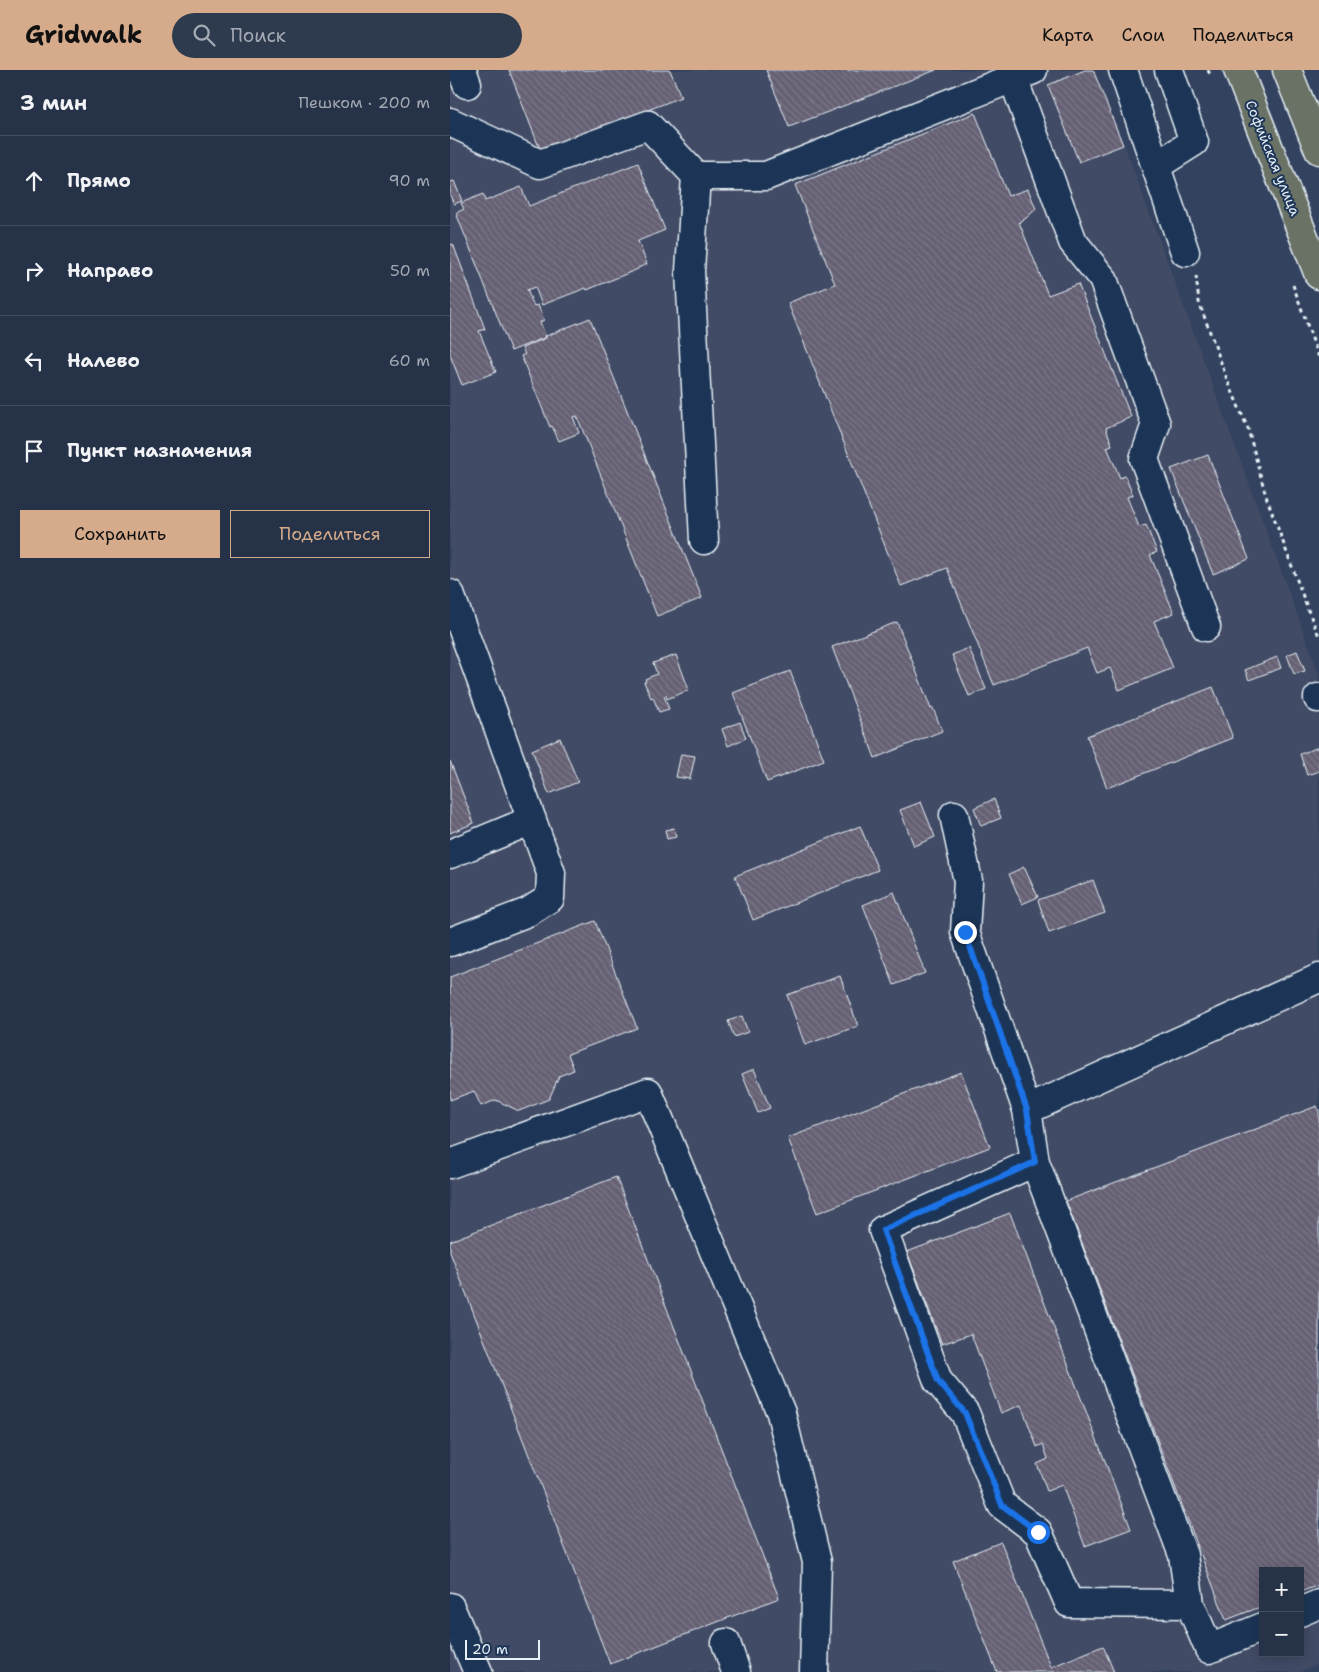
<!DOCTYPE html>
<html lang="ru">
<meta charset="utf-8">
<style>
:root{--surface:#263247;--page:#2e3a4e;--text:#f1f3f6;--muted:#a4aab4;--line:#424d60;--accent:#d6ab8b}
body{margin:0;font-family:"Shantell Sans",sans-serif;background:var(--page);color:var(--text)}
.controls{position:absolute;right:15px;bottom:15px;display:grid;overflow:hidden;border-radius:0px;box-shadow:0 2px 12px #0003}
.controls button{width:45px;height:45px;display:grid;place-items:center;padding:0;border:0;border-bottom:1px solid var(--line);background:var(--surface);color:var(--text);font:25px sans-serif}
.scale{position:absolute;left:15px;bottom:12px;width:75px;box-sizing:border-box;padding-left:5px;border:2px solid #e8f1f8;border-top:0;font-size:14px;line-height:18px;white-space:nowrap;color:#e8f1f8;-webkit-text-stroke:4px #1d3557;paint-order:stroke}
.stop{position:absolute;width:15px;height:15px;margin:-11px;border:4px solid #1a73e8;border-radius:50%;background:#fff}
.stop.end{background:#1a73e8;border-color:#fff;box-shadow:0 1px 5px #0008}
.list{margin:0;padding:0;list-style:none}
h2{display:flex;justify-content:space-between;align-items:center;height:65px;margin:0;padding:0 20px;font-size:21px}
h2 small{font-size:16px;font-weight:400;color:var(--muted)}
.list li{display:grid;grid-template-columns:32px 1fr auto;gap:15px;align-items:center;box-sizing:border-box;height:90px;padding:0 20px;border-top:1px solid var(--line)}
.list b{display:block;font-size:19px;white-space:nowrap}
.list em{font-size:16px;font-style:normal;color:var(--muted)}
.actions{display:flex;gap:10px;padding:15px 20px}
.actions a{flex:1;padding:11px 0;border:1px solid var(--accent);border-radius:0px;text-align:center;font-size:18px;color:var(--accent)}
.actions .main{background:var(--accent);color:#111}
.icon{flex:none;width:28px;height:28px;fill:none;stroke:currentColor;stroke-width:2;stroke-linecap:round;stroke-linejoin:round}
.map{position:relative;flex:none;width:869px;height:1602px;overflow:hidden}
header{display:flex;align-items:center;gap:30px;box-sizing:border-box;height:70px;padding:0 25px;background:var(--accent);color:#111}
header strong{font-size:24px}
nav{display:flex;gap:28px;margin-inline-start:auto;font-size:18px}
.search{width:350px;height:45px;background:var(--page);display:flex;align-items:center;gap:12px;box-sizing:border-box;padding:0 18px;border-radius:28px;color:var(--muted);font-size:19px}
main{display:flex}
aside{flex:1;background:var(--surface)}
.map>svg:first-child{display:block}
.built{fill:#424b65;fill-rule:evenodd}
.building{fill:url(#building-back-hatch);stroke:#e8f1f8}
.lines{fill:none;stroke-linecap:round;stroke-linejoin:round}
.minor-casing{stroke:#e8f1f8;stroke-width:31}
.major-casing{stroke:#e8f1f8;stroke-width:31}
.path{stroke:#e8f1f8;stroke-width:3;stroke-dasharray:4 4;stroke-linecap:butt}
.minor{stroke:#1d3557;stroke-width:28}
.major{stroke:#6a7266;stroke-width:28}
.route{stroke:#1a73e8;stroke-width:6}
.labels{text-anchor:middle;stroke-width:4;stroke-linejoin:round;paint-order:stroke}
.street-label{font-size:14px;fill:#e8f1f8;stroke:#1d3557}
</style>
<header>
<strong>Gridwalk</strong>
<div class="search"><svg class="icon" aria-label="search" viewBox="0 0 24 24"><circle cx="10" cy="10" r="6"/><path d="M15 15l6 6"/></svg>Поиск</div>
<nav><a>Карта</a><a>Слои</a><a>Поделиться</a></nav>
</header>
<main>
<aside>
<h2>3 мин<small>Пешком · 200 m</small></h2>
<ul class="list">
<li><svg class="icon" aria-label="ahead" viewBox="0 0 24 24"><path d="M12 20V5M6 11l6-6 6 6"/></svg><div><b>Прямо</b></div><em>90 m</em></li>
<li><svg class="icon" aria-label="right" viewBox="0 0 24 24"><path d="M7 20v-9h11M14 6l5 5-5 5"/></svg><div><b>Направо</b></div><em>50 m</em></li>
<li><svg class="icon" aria-label="left" viewBox="0 0 24 24"><path d="M17 20v-9H6M10 6l-5 5 5 5"/></svg><div><b>Налево</b></div><em>60 m</em></li>
<li><svg class="icon" aria-label="arrive" viewBox="0 0 24 24"><path d="M6 21V4h12l-3 4 3 4H6"/></svg><div><b>Пункт назначения</b></div></li>
</ul>
<div class="actions"><a class="main">Сохранить</a><a>Поделиться</a></div>
</aside>
<div class="map">
<svg width="869" height="1602" viewBox="0 0 869 1602">
<defs>
<pattern id="building-back-hatch" width="6" height="6" patternUnits="userSpaceOnUse" patternTransform="scale(1.25)"><rect width="6" height="6" fill="#656073"/><path d="M-1 5l2 2M0 0l6 6M5-1l2 2" fill="none" stroke="#7b7788"/></pattern>
</defs>
<rect width="100%" height="100%" fill="#33425f"/>
<filter id="ink" filterUnits="userSpaceOnUse"><feTurbulence type="fractalNoise" baseFrequency=".02" numOctaves="2"/><feDisplacementMap in="SourceGraphic" scale="10" xChannelSelector="R" yChannelSelector="G"/><feConvolveMatrix kernelMatrix="1 2 1 2 8 2 1 2 1" color-interpolation-filters="sRGB"/></filter>
<g filter="url(#ink)">
<!-- built -->
<path class="built" d="M 0,0 L 645,0 L 675,77 L 869,604 L 869,1594 L 849,1602 L 0,1602 ZM 813,1501 L 850,1501 L 850,1583 L 813,1583 Z"/>
<!-- building -->
<path class="building" d="M 59,0 L 220,0 L 231,27 L 91,82 Z
M 316,0 L 486,0 L 339,57 Z
M 635,0 L 643,0 L 673,75 L 629,92 L 598,15 Z
M 525,43 L 558,126 L 578,119 L 586,139 L 575,149 L 569,152 L 598,225 L 628,214 L 681,347 L 656,358 L 662,375 L 657,377 L 670,408 L 675,406 L 683,425 L 677,427 L 689,457 L 696,455 L 707,482 L 700,485 L 724,543 L 704,551 L 723,598 L 669,620 L 660,598 L 647,603 L 637,578 L 544,615 L 497,498 L 451,516 L 338,233 L 385,214 L 345,115 Z
M 188,93 L 215,160 L 188,171 L 197,194 L 188,198 L 188,199 L 137,220 L 136,218 L 92,235 L 85,217 L 77,220 L 84,236 L 88,235 L 94,250 L 90,252 L 96,267 L 61,281 L 6,143 L 14,139 L 11,133 L 33,124 L 35,131 L 71,117 L 79,136 Z
M 4,111 L 12,131 L 4,134 L 0,125 L 0,112 Z
M 3,174 L 35,259 L 29,261 L 46,302 L 12,315 L 0,285 L 0,175 Z
M 140,248 L 252,528 L 207,546 L 127,346 L 123,347 L 129,363 L 109,371 L 102,356 L 100,357 L 71,286 L 75,284 L 72,278 L 96,268 L 96,266 Z
M 758,385 L 799,489 L 763,504 L 721,399 Z
M 447,552 L 481,639 L 483,638 L 492,661 L 425,688 L 382,577 Z
M 519,578 L 536,619 L 519,626 L 502,585 Z
M 847,581 L 855,601 L 844,604 L 837,585 Z
M 226,585 L 239,620 L 217,629 L 216,625 L 214,626 L 219,639 L 209,642 L 203,627 L 201,628 L 194,612 L 196,611 L 195,609 L 207,604 L 203,593 Z
M 827,587 L 831,598 L 799,610 L 795,600 Z
M 340,601 L 374,690 L 317,712 L 283,623 Z
M 763,617 L 783,668 L 657,718 L 637,666 Z
M 290,652 L 296,668 L 278,676 L 272,659 Z
M 110,668 L 128,712 L 99,724 L 82,680 Z
M 869,677 L 869,701 L 857,705 L 850,684 Z
M 231,684 L 245,686 L 240,709 L 226,707 Z
M 0,691 L 24,753 L 0,763 Z
M 544,729 L 551,748 L 531,756 L 524,738 Z
M 471,732 L 485,767 L 464,776 L 450,740 Z
M 410,756 L 428,800 L 303,850 L 285,806 Z
M 224,758 L 226,767 L 217,769 L 215,760 Z
M 574,797 L 588,827 L 572,834 L 559,804 Z
M 643,810 L 655,843 L 599,863 L 588,830 Z
M 444,822 L 475,903 L 444,915 L 413,835 Z
M 145,851 L 187,958 L 118,984 L 124,1000 L 109,1006 L 99,1029 L 69,1041 L 46,1030 L 31,1036 L 24,1021 L 0,1030 L 0,907 Z
M 390,906 L 408,956 L 355,975 L 337,925 Z
M 292,946 L 298,962 L 284,967 L 278,951 Z
M 304,999 L 320,1038 L 308,1043 L 292,1004 Z
M 511,1002 L 540,1077 L 367,1143 L 338,1068 Z
M 867,1036 L 869,1041 L 869,1515 L 850,1522 L 850,1501 L 813,1501 L 813,1536 L 776,1550 L 616,1131 Z
M 166,1107 L 329,1528 L 160,1594 L 0,1182 L 0,1171 Z
M 560,1143 L 681,1459 L 635,1476 L 612,1415 L 597,1421 L 587,1394 L 598,1389 L 593,1374 L 587,1377 L 571,1335 L 551,1343 L 521,1264 L 492,1274 L 457,1182 Z
M 551,1472 L 601,1597 L 653,1576 L 664,1602 L 547,1602 L 503,1491 Z"/>
<g class="lines">
<!-- minor casing -->
<g class="minor-casing">
<path id="minor" d="M 12,0 L 17,14
M 673,0 L 735,182
M 563,8 L 623,172 L 653,209 L 706,354 L 694,389 L 756,557
M 0,52 L 90,94 L 198,55 L 246,106 L 316,106 L 583,0
M 706,96 L 744,72 L 719,0
M 246,106 L 240,201 L 254,470
M 0,524 L 101,803 L 100,828 L 78,842 L 0,872
M 868,628 L 869,628
M 504,745 L 518,811 L 515,862 L 577,1040 L 585,1092 L 733,1485 L 740,1534 L 759,1579 L 813,1557
M 0,784 L 82,750
M 577,1040 L 869,908
M 585,1092 L 433,1160 L 488,1311 L 515,1343 L 552,1435 L 588,1462 L 619,1533 L 740,1534
M 0,1094 L 198,1022 L 331,1343 L 367,1492 L 364,1602
M 0,1537 L 28,1602
M 850,1542 L 869,1534
M 276,1573 L 286,1602"/>
</g>
<!-- major casing -->
<g class="major-casing">
<path id="major" d="M 788,0 L 869,205
M 837,0 L 869,80"/>
</g>
<!-- path -->
<path class="path" d="M 758,0 L 761,7
M 746,206 L 749,232 L 777,309 L 798,359 L 816,426 L 858,540 L 869,566
M 843,215 L 869,288"/>
<!-- minor -->
<use href="#minor" class="minor"/>
<!-- major -->
<use href="#major" class="major"/>
</g>
</g>
<g class="lines" filter="url(#ink)">
<!-- route -->
<path class="route" d="M 515,862 L 577,1040 L 585,1092 L 433,1160 L 488,1311 L 515,1343 L 552,1435 L 588,1462"/>
</g>
<g class="labels">
<!-- street labels -->
<g class="street-label">
<text transform="translate(823 88) rotate(68)" y="5">Софийская улица</text>
</g>
</g>
</svg>
<div class="controls">
<button>+</button>
<button>−</button>
</div>
<div class="scale">20 m</div>
<div class="stop" style="left:588px;top:1462px"></div>
<div class="stop end" style="left:515px;top:862px"></div>
</div>
</main>
